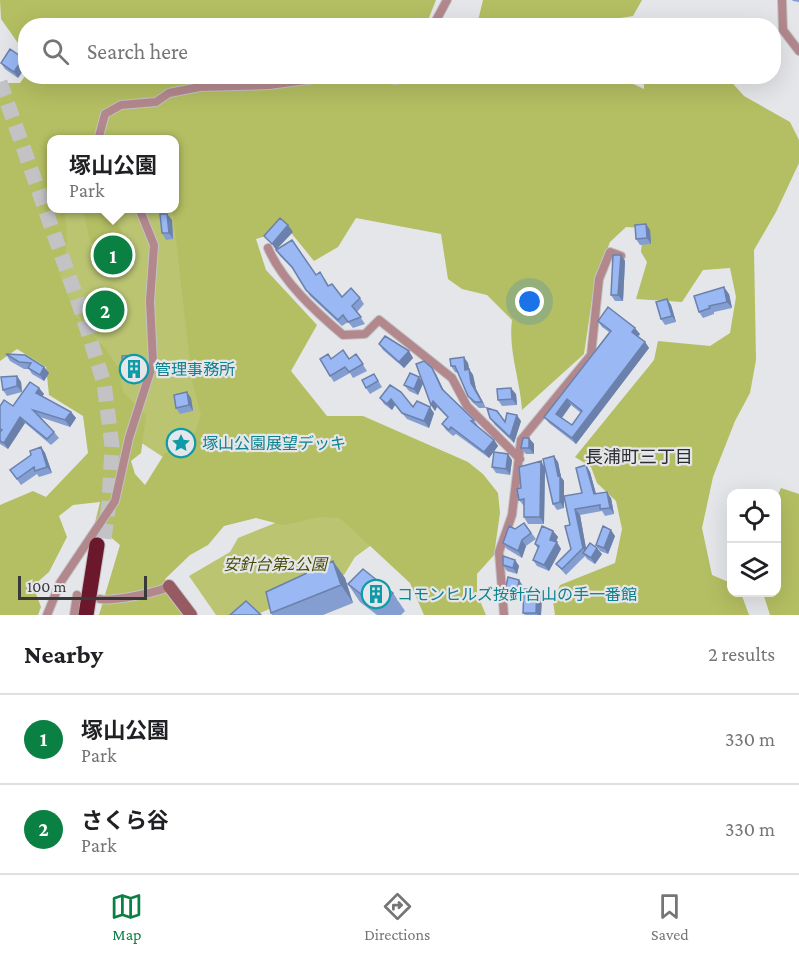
<!DOCTYPE html>
<meta charset="utf-8">
<style>
:root{--surface:#fff;--page:#f6f6f6;--text:#202124;--muted:#757577;--line:#e0e0e0;--accent:#0b8043}
body{margin:0;font-family:"Crimson Pro","Noto Sans JP",serif;background:var(--page);color:var(--text)}
.controls{position:absolute;right:18px;bottom:18px;display:grid;overflow:hidden;border-radius:12px;box-shadow:0 6px 24px #0002}
.controls button{width:54px;height:54px;display:grid;place-items:center;padding:0;border:0;border-bottom:2px solid var(--line);background:var(--surface);color:var(--text);font:30px sans-serif}
.scale{position:absolute;left:18px;bottom:15px;width:129px;box-sizing:border-box;padding-left:6px;border:3px solid #39393a;border-top:0;font-size:16px;line-height:21px;white-space:nowrap;color:#39393a;-webkit-text-stroke:4px #e5e6e9;paint-order:stroke}
.you{position:absolute;left:530px;top:302px;width:21px;height:21px;margin:-15px;border:4px solid #fff;border-radius:50%;background:#1a73e8;box-shadow:0 0 0 9px #1a73e833}
.badge{display:grid;place-items:center;width:39px;height:39px;border-radius:50%;background:var(--accent);color:#fff;font-size:20px;font-weight:700}
.pin{position:absolute;translate:-50% -50%;border:3px solid #fff;box-shadow:0 2px 6px #0006}
.popup{position:absolute;left:47px;top:135px;width:132px;height:78px;box-sizing:border-box;display:grid;place-content:center;border-radius:12px;background:var(--surface);filter:drop-shadow(0 2px 4px #0005);font-size:20px;white-space:nowrap;color:var(--muted)}
.popup b{font-size:22px;color:var(--text)}
.popup::after{content:'';position:absolute;left:50%;top:100%;margin-left:-12px;border:12px solid transparent;border-top-color:var(--surface)}
.list{margin:0;padding:0;list-style:none}
h2{display:flex;justify-content:space-between;align-items:center;height:78px;margin:0;padding:0 24px;font-size:26px}
h2 small{font-size:20px;font-weight:400;color:var(--muted)}
.list li{display:grid;grid-template-columns:39px 1fr auto;gap:18px;align-items:center;box-sizing:border-box;height:90px;padding:0 24px;border-top:2px solid var(--line)}
.list b{display:block;font-size:22px;white-space:nowrap}
.list p{margin:0;font-size:20px;white-space:nowrap;color:var(--muted)}
.list em{font-size:20px;font-style:normal;color:var(--muted)}
.icon{flex:none;width:33px;height:33px;fill:none;stroke:currentColor;stroke-width:2;stroke-linecap:round;stroke-linejoin:round}
.map{position:relative;flex:none;width:799px;height:615px;overflow:hidden}
.search{position:absolute;background:var(--surface);box-shadow:0 6px 24px #0002;left:18px;right:18px;top:18px;height:66px;display:flex;align-items:center;gap:15px;box-sizing:border-box;padding:0 21px;border-radius:24px;color:var(--muted);font-size:22px}
.sheet{height:258px;background:var(--surface)}
nav{display:flex;justify-content:space-around;align-items:center;box-sizing:border-box;height:84px;border-top:2px solid var(--line);background:var(--surface);font-size:16px;color:var(--muted)}
nav a{display:grid;justify-items:center;gap:3px}
nav .on{color:var(--accent)}
.map>svg:first-child{display:block}
.green{fill:#bac471;fill-rule:evenodd}
.forest{fill:#b4be62;fill-rule:evenodd}
.lines{fill:none;stroke-linecap:round;stroke-linejoin:round}
.highway-tunnel{stroke:#c3c3c6;stroke-width:15;stroke-dasharray:15 8;stroke-linecap:butt}
.street-casing{stroke:#c3c3c6;stroke-width:10}
.secondary-casing{stroke:#c3c3c6;stroke-width:14}
.highway-casing{stroke:#c3c3c6;stroke-width:17}
.street{stroke:#b3888d;stroke-width:8}
.secondary{stroke:#965a62;stroke-width:12}
.highway{stroke:#6b182c;stroke-width:15}
.wall{fill:#849ed2;fill-rule:evenodd}
.shaded-wall{fill:#6b81ab}
.building{fill:#99b8f4;stroke:#6b81ab;stroke-width:1.5;fill-rule:evenodd}
.labels{text-anchor:middle;stroke-width:4.5;stroke-linejoin:round;paint-order:stroke}
.culture-label{font-size:16px;fill:#0d838f;stroke:#e5e6e9;text-anchor:start}
.park-label{font-size:16px;font-style:italic;fill:#484e06;stroke:#e5e6e9}
.neighbourhood-label{font-size:18px;fill:#2c2d2f;stroke:#e5e6e9}
</style>
<div class="map">
<svg width="799" height="615" viewBox="0 0 799 615">
<rect width="100%" height="100%" fill="#e5e6e9"/>
<!-- green -->
<path class="green" d="M 417,77 L 246,215 L 223,354 L 195,449 L 166,459 L 137,440 L 0,192 L 45,131 ZM 51,140 L 174,140 L 174,208 L 51,208 Z
M 328,502 L 377,541 L 355,557 L 344,575 L 256,615 L 216,615 L 189,576 L 230,552 L 238,538 Z"/>
<!-- forest -->
<path class="forest" d="M 0,0 L 436,0 L 426,25 L 26,26 L 25,53 L 1,19 Z
M 483,0 L 642,0 L 633,16 L 608,20 L 607,25 L 477,25 Z
M 25,76 L 616,76 L 644,89 L 644,77 L 726,76 L 744,96 L 790,122 L 799,140 L 799,163 L 776,212 L 754,250 L 756,360 L 750,393 L 735,421 L 713,477 L 702,528 L 712,575 L 731,583 L 732,592 L 741,593 L 749,615 L 555,615 L 553,601 L 560,585 L 615,563 L 622,529 L 616,501 L 597,483 L 591,467 L 575,457 L 654,360 L 658,341 L 710,346 L 730,333 L 736,297 L 730,268 L 703,270 L 682,302 L 636,299 L 647,262 L 641,252 L 643,228 L 626,227 L 610,242 L 595,280 L 584,354 L 522,410 C 520,379 508,350 512,320 L 487,295 L 462,289 L 448,279 L 441,234 L 356,218 L 338,247 L 314,261 L 288,229 L 256,239 L 266,270 L 317,325 L 291,371 L 327,416 L 363,416 L 468,462 L 483,474 L 498,493 L 500,513 L 494,555 L 477,574 L 477,594 L 486,615 L 424,615 L 410,583 L 340,518 L 320,517 L 283,525 L 256,518 L 224,526 L 208,545 L 190,555 L 165,579 L 183,615 L 99,615 L 120,545 L 108,535 L 92,535 L 100,502 L 73,505 L 59,516 L 67,537 L 49,572 L 33,586 L 41,607 L 38,615 L 0,615 L 0,505 L 33,491 L 46,497 L 88,453 L 83,416 L 49,395 L 46,367 L 17,349 L 0,361 L 0,83 L 20,83 ZM 51,140 L 174,140 L 174,208 L 168,209 L 173,213 L 192,380 L 201,415 L 190,447 L 165,453 L 145,485 L 135,474 L 131,461 L 141,453 L 146,415 L 123,392 L 118,367 L 105,348 L 79,323 L 60,276 C 68,252 68,234 64,208 L 51,208 Z
M 83,209 L 110,209 L 126,240 L 117,258 L 90,241 Z
M 781,488 L 799,494 L 799,615 L 770,615 L 763,593 L 776,592 L 776,499 Z"/>
<g class="lines">
<!-- highway-tunnel -->
<path class="highway-tunnel" d="M 0,82 L 81,310 L 104,383 L 112,446 L 109,503 L 103,546"/>
<!-- street casing -->
<g class="street-casing">
<path id="street" d="M 782,0 L 783,30 L 799,51
M 433,26 L 447,0
M 378,76 L 395,80 L 406,76
M 98,140 L 105,114 L 121,105 L 156,102 L 169,93 L 200,87 L 269,85 L 336,76
M 268,248 C 282,281 316,312 343,335 L 365,334 L 379,320 L 452,378 L 467,406 L 520,459
M 100,599 C 110,602 161,592 169,586
M 47,615 L 60,583 L 115,501 L 129,438 L 153,363 L 150,301 L 154,245 L 139,208
M 74,615 L 77,595
M 504,615 L 499,552 L 512,515 L 521,440 L 591,355 L 599,279 L 610,252 L 621,256"/>
</g>
<!-- secondary casing -->
<g class="secondary-casing">
<path id="secondary" d="M 169,586 L 191,615"/>
</g>
<!-- highway casing -->
<g class="highway-casing">
<path id="highway" d="M 86,615 L 97,545"/>
</g>
<!-- street -->
<use href="#street" class="street"/>
<!-- secondary -->
<use href="#secondary" class="secondary"/>
<!-- highway -->
<use href="#highway" class="highway"/>
</g>
<!-- wall -->
<path class="wall" d="M 792,0 L 799,0 L 799,2 L 793,1 Z
M 10,49 L 18,78 L 5,69 L 1,63 Z
M 167,214 L 172,220 L 173,239 L 166,240 L 162,233 Z
M 646,224 L 650,230 L 651,244 L 640,245 L 636,239 Z
M 276,250 L 316,275 L 325,279 L 329,286 L 342,297 L 360,298 L 364,304 L 357,312 L 365,324 L 353,328 L 348,322 L 342,326 L 310,296 L 295,271 L 280,256 Z
M 621,255 L 625,261 L 623,301 L 615,301 L 611,295 Z
M 729,294 L 732,308 L 714,312 L 714,314 L 703,318 L 699,312 Z
M 667,299 L 671,305 L 676,322 L 665,325 L 661,319 Z
M 598,321 L 640,334 L 638,337 L 645,342 L 649,348 L 576,444 L 549,423 L 544,417 L 609,332 L 602,327 ZM 571,405 L 581,413 L 572,425 L 562,418 Z
M 379,344 L 409,351 L 413,358 L 404,368 L 383,350 Z
M 6,354 L 44,367 L 49,373 L 44,381 L 32,374 L 29,369 L 24,369 L 10,361 Z
M 356,354 L 367,371 L 353,378 L 350,373 L 334,382 L 330,376 L 331,358 L 349,359 Z
M 137,355 L 141,362 L 141,376 L 128,376 L 123,370 Z
M 468,363 L 469,369 L 473,375 L 476,389 L 486,408 L 479,408 L 472,402 L 468,396 L 458,373 L 455,372 L 451,366 Z
M 374,374 L 382,387 L 370,394 L 366,388 Z
M 436,374 L 444,392 L 474,420 L 478,426 L 477,426 L 494,440 L 498,446 L 489,458 L 456,434 L 453,436 L 446,430 L 442,424 L 448,418 L 437,407 L 435,411 L 431,405 L 423,384 L 418,395 L 409,391 L 404,385 L 419,377 L 422,381 Z
M 17,376 L 21,382 L 22,392 L 7,396 L 3,390 Z
M 39,388 L 44,394 L 42,397 L 71,412 L 76,418 L 70,427 L 40,417 L 54,432 L 59,438 L 51,445 L 25,423 L 8,449 L 0,444 L 0,406 L 13,406 Z
M 516,394 L 517,405 L 502,406 L 498,400 Z
M 191,398 L 193,411 L 180,414 L 176,408 Z
M 380,398 L 434,413 L 429,428 L 407,419 L 395,405 L 392,410 L 384,404 Z
M 490,418 L 505,422 L 521,421 L 514,443 L 495,425 Z
M 529,438 L 534,444 L 534,454 L 526,454 L 521,448 Z
M 41,447 L 45,453 L 52,473 L 39,477 L 37,474 L 21,485 L 10,470 L 31,455 Z
M 512,460 L 510,475 L 496,473 L 492,467 Z
M 541,461 L 545,468 L 544,524 L 528,524 L 524,517 L 524,506 L 519,500 L 521,488 Z
M 558,462 L 561,477 L 564,481 L 564,496 L 582,493 L 586,465 L 590,472 L 596,494 L 611,498 L 614,514 L 605,516 L 602,511 L 580,515 L 586,548 L 602,554 L 595,564 L 587,559 L 585,556 L 566,575 L 556,564 L 571,549 L 570,525 L 564,499 L 564,508 L 557,510 L 553,504 Z
M 524,523 L 536,539 L 526,546 L 522,558 L 507,549 L 503,543 L 515,529 Z
M 553,531 L 558,537 L 556,542 L 561,549 L 549,571 L 537,566 L 533,560 L 538,549 L 535,544 Z
M 615,536 L 608,554 L 600,551 L 596,545 Z
M 515,560 L 519,566 L 517,574 L 507,571 L 503,565 Z
M 345,578 L 353,603 L 323,615 L 272,615 L 271,613 Z
M 348,584 L 393,593 L 405,611 L 401,615 L 377,615 L 360,602 Z
M 523,586 L 521,599 L 510,597 L 505,591 Z
M 537,590 L 542,596 L 541,615 L 525,615 L 523,613 Z"/>
<!-- shaded-wall -->
<path class="shaded-wall" d="M 23,58 L 26,61 L 26,67 L 18,78 L 14,72 Z
M 167,214 L 172,220 L 173,239 L 169,233 Z
M 646,224 L 650,230 L 651,244 L 647,238 Z
M 288,225 L 293,232 L 276,250 L 272,244 Z
M 621,255 L 625,261 L 623,301 L 618,295 Z
M 724,287 L 729,294 L 732,308 L 727,302 Z
M 667,299 L 671,305 L 676,322 L 672,316 Z
M 635,328 L 640,334 L 636,338 L 632,332 Z
M 645,342 L 649,348 L 576,444 L 572,438 Z
M 409,351 L 413,358 L 404,368 L 399,362 Z
M 137,355 L 141,362 L 141,376 L 137,370 Z
M 464,357 L 468,363 L 469,369 L 473,375 L 476,389 L 486,408 L 471,383 L 465,370 Z
M 44,367 L 49,373 L 44,381 L 40,375 Z
M 432,368 L 436,374 L 446,395 L 442,389 Z
M 17,376 L 21,382 L 22,392 L 17,386 Z
M 419,377 L 423,383 L 418,395 L 414,389 Z
M 39,388 L 44,394 L 40,399 L 36,393 Z
M 511,388 L 516,394 L 517,405 L 512,399 Z
M 187,392 L 191,398 L 193,411 L 189,405 Z
M 391,399 L 395,405 L 392,410 L 387,404 Z
M 567,399 L 571,405 L 560,420 L 556,414 Z
M 433,401 L 437,407 L 435,411 L 431,405 Z
M 430,407 L 434,413 L 429,428 L 424,421 Z
M 71,412 L 76,418 L 70,427 L 65,420 Z
M 517,415 L 521,421 L 514,443 L 510,437 Z
M 20,417 L 25,423 L 8,449 L 4,443 Z
M 529,438 L 534,444 L 534,454 L 529,448 Z
M 494,440 L 498,446 L 489,458 L 484,452 Z
M 41,447 L 45,453 L 52,473 L 47,467 Z
M 508,454 L 512,460 L 510,475 L 506,469 Z
M 554,456 L 558,462 L 561,477 L 564,481 L 564,508 L 560,502 L 558,476 Z
M 541,461 L 545,468 L 544,524 L 540,517 Z
M 586,465 L 590,472 L 598,501 L 594,494 Z
M 607,492 L 611,498 L 614,514 L 610,508 Z
M 575,509 L 580,515 L 587,554 L 583,548 Z
M 611,530 L 615,536 L 608,554 L 604,548 Z
M 553,531 L 558,537 L 554,546 L 550,540 Z
M 522,540 L 526,546 L 522,558 L 518,551 Z
M 557,542 L 561,549 L 549,571 L 544,565 Z
M 597,548 L 602,554 L 595,564 L 591,558 Z
M 515,560 L 519,566 L 517,574 L 513,568 Z
M 333,561 L 345,578 L 353,603 L 341,585 Z
M 519,580 L 523,586 L 521,599 L 517,593 Z
M 537,590 L 542,596 L 541,615 L 538,615 L 536,613 Z"/>
<!-- building -->
<path class="building" d="M 10,49 L 23,58 L 14,72 L 1,63 Z
M 160,214 L 167,214 L 169,233 L 162,233 Z
M 280,218 L 288,225 L 272,244 L 264,236 Z
M 646,224 L 647,238 L 636,239 L 635,225 Z
M 292,240 L 316,275 L 320,272 L 328,286 L 332,284 L 342,297 L 351,288 L 360,298 L 352,306 L 361,317 L 348,322 L 343,315 L 338,320 L 306,290 L 292,267 L 276,250 Z
M 613,255 L 621,255 L 618,295 L 611,295 Z
M 724,287 L 727,302 L 709,306 L 710,308 L 699,312 L 694,296 Z
M 667,299 L 672,316 L 661,319 L 656,302 Z
M 608,307 L 635,328 L 632,332 L 645,342 L 572,438 L 544,417 L 611,331 L 598,321 ZM 567,399 L 582,411 L 572,425 L 556,414 Z
M 385,336 L 409,351 L 399,362 L 379,344 Z
M 343,350 L 349,359 L 356,354 L 363,364 L 349,372 L 345,367 L 330,376 L 320,359 L 328,354 L 331,359 Z
M 6,354 L 25,355 L 44,367 L 40,375 L 28,368 L 31,363 L 19,362 Z
M 137,355 L 137,370 L 123,370 L 122,356 Z
M 464,357 L 465,370 L 469,369 L 471,383 L 482,402 L 475,402 L 468,396 L 455,366 L 451,366 L 450,359 Z
M 424,361 L 432,368 L 442,389 L 474,420 L 471,421 L 494,440 L 484,452 L 451,427 L 449,430 L 442,424 L 448,417 L 433,401 L 431,405 L 416,364 Z
M 410,373 L 419,377 L 414,389 L 404,385 Z
M 374,374 L 378,381 L 366,388 L 362,380 Z
M 17,376 L 17,386 L 3,390 L 1,377 Z
M 30,382 L 39,388 L 36,393 L 71,412 L 65,420 L 33,410 L 54,432 L 47,439 L 20,417 L 4,443 L 0,441 L 0,432 L 2,430 L 0,429 L 0,406 L 4,400 L 13,406 Z
M 390,385 L 401,392 L 413,407 L 417,401 L 430,407 L 424,421 L 402,413 L 391,399 L 387,404 L 380,398 Z
M 511,388 L 512,399 L 498,400 L 497,389 Z
M 187,392 L 189,405 L 176,408 L 174,395 Z
M 487,408 L 497,411 L 505,422 L 507,413 L 517,415 L 510,437 L 490,418 Z
M 523,438 L 529,438 L 529,448 L 521,448 Z
M 41,447 L 47,467 L 35,471 L 34,467 L 17,479 L 10,470 L 31,455 L 30,451 Z
M 494,452 L 508,454 L 506,469 L 492,467 Z
M 554,456 L 558,476 L 560,475 L 560,502 L 553,504 L 543,459 Z
M 541,461 L 540,517 L 524,517 L 524,499 L 519,500 L 517,489 L 521,488 L 519,467 Z
M 586,465 L 594,494 L 607,492 L 610,508 L 600,509 L 600,505 L 575,509 L 583,548 L 562,569 L 556,564 L 571,549 L 565,526 L 570,525 L 564,496 L 582,493 L 576,468 Z
M 524,523 L 531,533 L 522,540 L 518,551 L 503,543 L 509,526 L 515,529 Z
M 542,526 L 553,531 L 550,540 L 557,542 L 544,565 L 533,560 L 539,546 L 535,544 Z
M 603,526 L 611,530 L 604,548 L 596,545 Z
M 590,543 L 597,548 L 591,558 L 583,553 Z
M 503,556 L 515,560 L 513,568 L 503,565 Z
M 333,561 L 341,585 L 271,613 L 266,592 Z
M 363,569 L 393,593 L 379,608 L 348,584 Z
M 508,577 L 519,580 L 517,593 L 505,591 Z
M 524,589 L 537,590 L 536,613 L 523,613 Z
M 246,601 L 261,615 L 230,615 Z"/>
<!-- icons -->
<defs>
<g id="building-ring" transform="scale(1.5)"><circle r="9.5" fill="#e5e6e9" stroke="#0f9aa8" stroke-width="1.5"/><path d="M-4-6H4V6H1V3H-1V6H-4ZM-2.5-4.3h1.7v1.8h-1.7ZM.8-4.3h1.7v1.8H.8ZM-2.5-1h1.7V.8h-1.7ZM.8-1h1.7V.8H.8Z" fill="#0f9aa8"/></g>
<g id="sight-ring" transform="scale(1.5)"><circle r="9.5" fill="#e5e6e9" stroke="#0f9aa8" stroke-width="1.5"/><path d="M0-6L1.8-2.2L6-1.7L2.9 1.2L3.7 5.4L0 3.3L-3.7 5.4L-2.9 1.2L-6-1.7L-1.8-2.2Z" fill="#0f9aa8"/></g>
</defs>
<g fill-rule="evenodd">
<use href="#building-ring" x="134" y="369"/>
<use href="#sight-ring" x="181" y="443"/>
<use href="#building-ring" x="376" y="594"/>
</g>
<g class="labels">
<!-- culture labels -->
<g class="culture-label">
<text x="155" y="375">管理事務所</text>
<text x="202" y="449">塚山公園展望デッキ</text>
<text x="397" y="600">コモンヒルズ按針台山の手一番館</text>
</g>
<!-- park labels -->
<g class="park-label">
<text x="275" y="570">安針台第2公園</text>
</g>
<!-- neighbourhood labels -->
<g class="neighbourhood-label">
<text x="639" y="463">長浦町三丁目</text>
</g>
</g>
</svg>
<div class="controls">
<button><svg class="icon" aria-label="locate" viewBox="0 0 24 24"><circle cx="12" cy="12" r="6"/><path d="M12 2v4M12 18v4M2 12h4M18 12h4"/></svg></button>
<button><svg class="icon" aria-label="layers" viewBox="0 0 24 24"><path d="M12 4l9 5-9 5-9-5zM3 14l9 5 9-5"/></svg></button>
</div>
<div class="scale">100 m</div>
<div class="you"></div>
<div class="pin badge" style="left:113px;top:255px">1</div>
<div class="popup"><b>塚山公園</b>Park</div>
<div class="pin badge" style="left:105px;top:310px">2</div>
<div class="search"><svg class="icon" aria-label="search" viewBox="0 0 24 24"><circle cx="10" cy="10" r="6"/><path d="M15 15l6 6"/></svg>Search here</div>
</div>
<section class="sheet">
<h2>Nearby<small>2 results</small></h2>
<ul class="list">
<li><span class="badge">1</span><div><b>塚山公園</b><p>Park</p></div><em>330 m</em></li>
<li><span class="badge">2</span><div><b>さくら谷</b><p>Park</p></div><em>330 m</em></li>
</ul>
</section>
<nav>
<a class="on"><svg class="icon" aria-label="map" viewBox="0 0 24 24"><path d="M3 6l6-2 6 2 6-2v14l-6 2-6-2-6 2zM9 4v14M15 6v14"/></svg>Map</a>
<a><svg class="icon" aria-label="directions" viewBox="0 0 24 24"><path d="M12 3l9 9-9 9-9-9zM9 14v-3h6M13 9l2 2-2 2"/></svg>Directions</a>
<a><svg class="icon" aria-label="saved" viewBox="0 0 24 24"><path d="M7 4h10v16l-5-4-5 4z"/></svg>Saved</a>
</nav>
